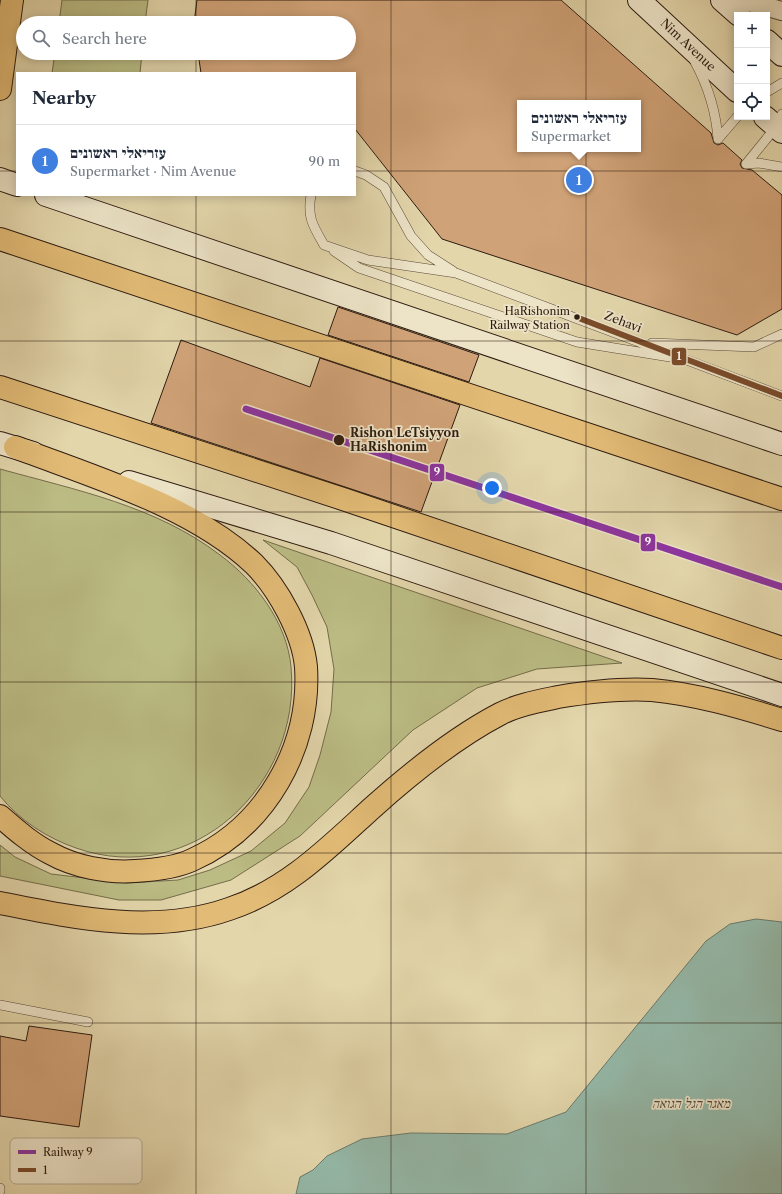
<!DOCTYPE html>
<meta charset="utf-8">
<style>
:root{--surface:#fff;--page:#f6f6f7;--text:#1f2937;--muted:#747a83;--line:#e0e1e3;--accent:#0f766e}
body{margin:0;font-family:"Libre Caslon Text","Frank Ruhl Libre",serif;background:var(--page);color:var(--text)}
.controls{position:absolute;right:12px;top:12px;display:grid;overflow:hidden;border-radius:0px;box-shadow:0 2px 10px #0003}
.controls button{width:36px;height:36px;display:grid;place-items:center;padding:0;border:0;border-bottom:1px solid var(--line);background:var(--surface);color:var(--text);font:20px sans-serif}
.you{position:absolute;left:492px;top:488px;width:14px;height:14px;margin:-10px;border:3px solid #fff;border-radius:50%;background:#1a73e8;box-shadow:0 0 0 6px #1a73e833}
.badge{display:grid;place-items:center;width:26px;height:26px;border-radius:50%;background:var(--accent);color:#fff;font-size:13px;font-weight:700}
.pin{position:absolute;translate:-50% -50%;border:2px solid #fff;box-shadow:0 1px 4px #0006}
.popup{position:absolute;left:517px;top:100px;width:124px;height:52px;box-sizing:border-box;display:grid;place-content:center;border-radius:0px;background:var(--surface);filter:drop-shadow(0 1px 3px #0005);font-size:13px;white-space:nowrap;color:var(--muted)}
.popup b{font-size:15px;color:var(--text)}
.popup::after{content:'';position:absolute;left:50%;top:100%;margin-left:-8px;border:8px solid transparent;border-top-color:var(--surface)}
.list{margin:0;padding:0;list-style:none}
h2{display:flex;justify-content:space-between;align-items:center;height:52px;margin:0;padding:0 16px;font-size:17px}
h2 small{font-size:13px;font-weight:400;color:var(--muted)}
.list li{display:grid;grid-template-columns:26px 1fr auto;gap:12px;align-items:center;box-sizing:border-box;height:72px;padding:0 16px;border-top:1px solid var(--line)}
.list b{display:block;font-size:15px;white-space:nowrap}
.list p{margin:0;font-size:13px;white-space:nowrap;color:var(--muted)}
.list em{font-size:13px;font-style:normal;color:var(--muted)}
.icon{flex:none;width:22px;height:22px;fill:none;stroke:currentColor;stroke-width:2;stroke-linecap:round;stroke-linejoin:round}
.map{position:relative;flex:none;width:782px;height:1194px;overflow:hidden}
.search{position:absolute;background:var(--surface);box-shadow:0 2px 10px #0003;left:16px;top:16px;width:340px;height:44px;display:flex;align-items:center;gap:10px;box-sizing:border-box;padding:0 14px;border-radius:22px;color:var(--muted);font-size:15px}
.panel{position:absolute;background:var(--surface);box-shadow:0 2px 10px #0003;left:16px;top:72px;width:340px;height:124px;border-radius:0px}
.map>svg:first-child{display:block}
.green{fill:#bbbc84;stroke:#746c4a}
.water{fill:#95b9a9;stroke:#6b7a6c}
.building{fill:#d0a277;stroke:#2d1b10;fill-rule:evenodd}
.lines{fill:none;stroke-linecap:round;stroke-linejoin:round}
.service-casing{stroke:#5a4a37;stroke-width:10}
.minor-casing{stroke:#5a4a37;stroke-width:20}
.secondary-casing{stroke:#2d1b10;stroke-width:24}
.primary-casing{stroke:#2d1b10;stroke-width:24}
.motorway-casing{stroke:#2d1b10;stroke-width:24}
.service{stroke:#ede4c8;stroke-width:9}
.minor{stroke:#ede4c8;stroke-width:18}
.secondary{stroke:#ede4c8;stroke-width:22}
.primary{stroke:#e2bb76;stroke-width:22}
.motorway{stroke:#e2bb76;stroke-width:22}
.bus-1-casing{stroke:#ede4c8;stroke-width:9}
.bus-1{stroke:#7a4b2a;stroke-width:6}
.rail-1-casing{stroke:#ede4c8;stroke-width:10}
.rail-1{stroke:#8d359f;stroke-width:7}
.grid{fill:none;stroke:#2d1b10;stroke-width:1;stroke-opacity:0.55}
.bus-dot{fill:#2d1b10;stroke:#ede4c8;stroke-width:1.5}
.labels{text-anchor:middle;stroke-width:3.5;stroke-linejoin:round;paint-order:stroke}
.bus-label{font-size:11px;fill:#2d1b10;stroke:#ede4c8;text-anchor:end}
.street-label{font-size:12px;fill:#2d1b10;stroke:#ede4c8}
.stop-label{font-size:12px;font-weight:bold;fill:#2d1b10;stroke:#ede4c8;text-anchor:start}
.water-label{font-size:13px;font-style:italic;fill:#4c4a3e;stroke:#ede4c8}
.key{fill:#ede4c8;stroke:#b3a891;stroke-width:1}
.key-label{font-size:11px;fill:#2d1b10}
.line-badge{stroke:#ede4c8;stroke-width:1.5}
.badge-label{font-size:11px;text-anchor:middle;font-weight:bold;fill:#fff}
</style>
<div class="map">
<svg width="782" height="1194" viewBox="0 0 782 1194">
<rect width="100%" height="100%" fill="#e3d6ab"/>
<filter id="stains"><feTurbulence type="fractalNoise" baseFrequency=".005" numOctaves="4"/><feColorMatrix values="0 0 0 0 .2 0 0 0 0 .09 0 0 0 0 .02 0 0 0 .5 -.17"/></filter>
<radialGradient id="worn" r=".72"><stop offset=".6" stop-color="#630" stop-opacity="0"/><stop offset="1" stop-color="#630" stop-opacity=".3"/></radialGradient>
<!-- green -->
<path class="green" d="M 62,0 L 148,0 L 145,23 L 59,23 Z
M 55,53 L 142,53 L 140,73 L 52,73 Z
M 0,469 C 76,490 156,506 220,555 C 255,581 287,622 291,667 C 302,785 192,889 76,848 C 47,838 19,820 0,796 Z
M 263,540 L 622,663 L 537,669 L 477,688 L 413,730 L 300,836 L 231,880 L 161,900 L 119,900 L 0,876 L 0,845 L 15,857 L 51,874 L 127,883 L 178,880 L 210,870 L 251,851 L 285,823 L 309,787 L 320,755 L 331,712 L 334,669 L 327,627 L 312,595 L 297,567 Z"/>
<!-- water -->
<path class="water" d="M 756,919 L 782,922 L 782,1194 L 296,1194 L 300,1177 L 313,1170 L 327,1156 L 362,1139 L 411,1133 L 507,1134 L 566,1112 L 706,941 L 730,924 Z"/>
<!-- building -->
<path class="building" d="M 197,0 L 561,0 L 711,133 L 714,143 L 718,145 L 723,143 L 742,160 L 740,164 L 742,168 L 752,170 L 782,195 L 782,309 L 737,335 L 442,239 L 355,129 L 355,73 L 201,73 L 198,53 L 349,53 L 349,23 L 194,23 ZM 520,103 L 638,103 L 638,149 L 520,149 Z
M 338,307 L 479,355 L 469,382 L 328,335 Z
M 181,340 L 310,387 L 320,358 L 460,405 L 421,512 L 151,423 Z
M 29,1026 L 92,1035 L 79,1127 L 0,1116 L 0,1036 L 26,1041 Z"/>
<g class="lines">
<!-- service casing -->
<g class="service-casing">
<path id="service" d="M 695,62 C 708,86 716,112 718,139
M 767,92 L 782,83
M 718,139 L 737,117
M 746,164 L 776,127 L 782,114
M 746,164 L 759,163 L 782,167
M 355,171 L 366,175 L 384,187 L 411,236 L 428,255 L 453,271
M 311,195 C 307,217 313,226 324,245 L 368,260 L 456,273 L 782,396
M 334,251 L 359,268 L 577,342 L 670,357
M 652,343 L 754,347 L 782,334
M 0,1005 L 88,1022
M 0,1188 L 0,1191"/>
</g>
<!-- minor casing -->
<g class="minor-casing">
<path id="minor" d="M 742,0 L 782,11"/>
</g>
<!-- secondary casing -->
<g class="secondary-casing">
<path id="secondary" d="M 639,0 L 737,91
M 722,0 L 739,15
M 767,41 L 782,55
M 765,117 L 782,132
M 0,179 L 17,185
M 46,195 L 782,444
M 0,443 L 33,453
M 129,482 L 331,543 L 782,695"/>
</g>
<!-- primary casing -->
<g class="primary-casing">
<path id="primary" d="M 0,89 L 12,0
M 0,816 C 16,830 32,844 50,853 C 75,867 107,873 135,871 C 154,870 175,868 192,860 C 266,827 311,747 306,667 C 303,633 278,588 254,564 C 193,506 93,477 15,447
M 0,903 C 75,918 155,935 229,909 C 287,890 328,848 372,808 C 411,773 454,738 500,714 C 517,705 539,701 558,697 C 588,692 621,688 652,690 C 695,694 740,707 782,720"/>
</g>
<!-- motorway casing -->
<g class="motorway-casing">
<path id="motorway" d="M 0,239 L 782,499
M 0,387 L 346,500 L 782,648"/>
</g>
<!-- service -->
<use href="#service" class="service"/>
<!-- minor -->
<use href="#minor" class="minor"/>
<!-- secondary -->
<use href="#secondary" class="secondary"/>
<!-- primary -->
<use href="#primary" class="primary"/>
<!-- motorway -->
<use href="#motorway" class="motorway"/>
<!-- bus-1 casing -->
<g class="bus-1-casing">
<path id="bus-1" d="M 576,317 L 782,396"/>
</g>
<!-- bus-1 -->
<use href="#bus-1" class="bus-1"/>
<!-- rail-1 casing -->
<g class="rail-1-casing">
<path id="rail-1" d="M 246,409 L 782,587"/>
</g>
<!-- rail-1 -->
<use href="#rail-1" class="rail-1"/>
</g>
<!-- grid -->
<path class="grid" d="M 196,0 L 196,23M 391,0 L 391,1194M 586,0 L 586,1194M 196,53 L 196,73M 0,171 L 17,171M 355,171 L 782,171M 196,195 L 196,1194M 0,341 L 782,341M 0,512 L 782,512M 0,682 L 782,682M 0,853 L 782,853M 0,1023 L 782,1023"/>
<!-- markers -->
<g class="bus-dot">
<circle cx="577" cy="317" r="3.5"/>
<circle cx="339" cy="440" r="6"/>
</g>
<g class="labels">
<!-- bus labels -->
<g class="bus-label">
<text x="570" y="315">HaRishonim<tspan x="570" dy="14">Railway Station</tspan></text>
</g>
<!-- street labels -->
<g class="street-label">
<text transform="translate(688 45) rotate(43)" y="4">Nim Avenue</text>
<text transform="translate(623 322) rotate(21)" y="4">Zehavi</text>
</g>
<!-- stop labels -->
<g class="stop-label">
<text x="350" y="437">Rishon LeTsiyyon<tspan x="350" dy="14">HaRishonim</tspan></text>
</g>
<!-- water labels -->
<g class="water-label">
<text x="691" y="1108">מאגר הגל הגואה</text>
</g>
</g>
<!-- legend -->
<rect x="10" y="1138" width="132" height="46" rx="6" class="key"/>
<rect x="18" y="1150" width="18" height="4" fill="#8d359f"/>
<rect x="18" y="1168" width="18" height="4" fill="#7a4b2a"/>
<g class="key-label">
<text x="43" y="1156">Railway 9</text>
<text x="43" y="1174">1</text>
</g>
<g class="line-badge">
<rect x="671" y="347" width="16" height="19" rx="4" fill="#7a4b2a"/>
<rect x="429" y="463" width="16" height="19" rx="4" fill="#8d359f"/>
<rect x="640" y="533" width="16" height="19" rx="4" fill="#8d359f"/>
</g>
<g class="badge-label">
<text x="679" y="360">1</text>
<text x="437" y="476">9</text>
<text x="648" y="546">9</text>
</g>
<rect width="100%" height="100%" filter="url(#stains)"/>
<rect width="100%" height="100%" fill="url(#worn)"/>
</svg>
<div class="controls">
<button>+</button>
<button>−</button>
<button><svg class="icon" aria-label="locate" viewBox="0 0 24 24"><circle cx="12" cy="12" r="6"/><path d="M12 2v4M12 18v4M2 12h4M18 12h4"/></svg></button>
</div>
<div class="you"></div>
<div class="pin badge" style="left:579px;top:180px;background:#3f7fe0">1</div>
<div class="popup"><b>עזריאלי ראשונים</b>Supermarket</div>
<div class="search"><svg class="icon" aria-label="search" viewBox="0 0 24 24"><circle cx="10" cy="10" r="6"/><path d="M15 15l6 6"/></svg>Search here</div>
<section class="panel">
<h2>Nearby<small></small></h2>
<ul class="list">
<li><span class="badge" style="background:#3f7fe0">1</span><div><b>עזריאלי ראשונים</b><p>Supermarket · Nim Avenue</p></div><em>90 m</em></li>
</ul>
</section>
</div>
